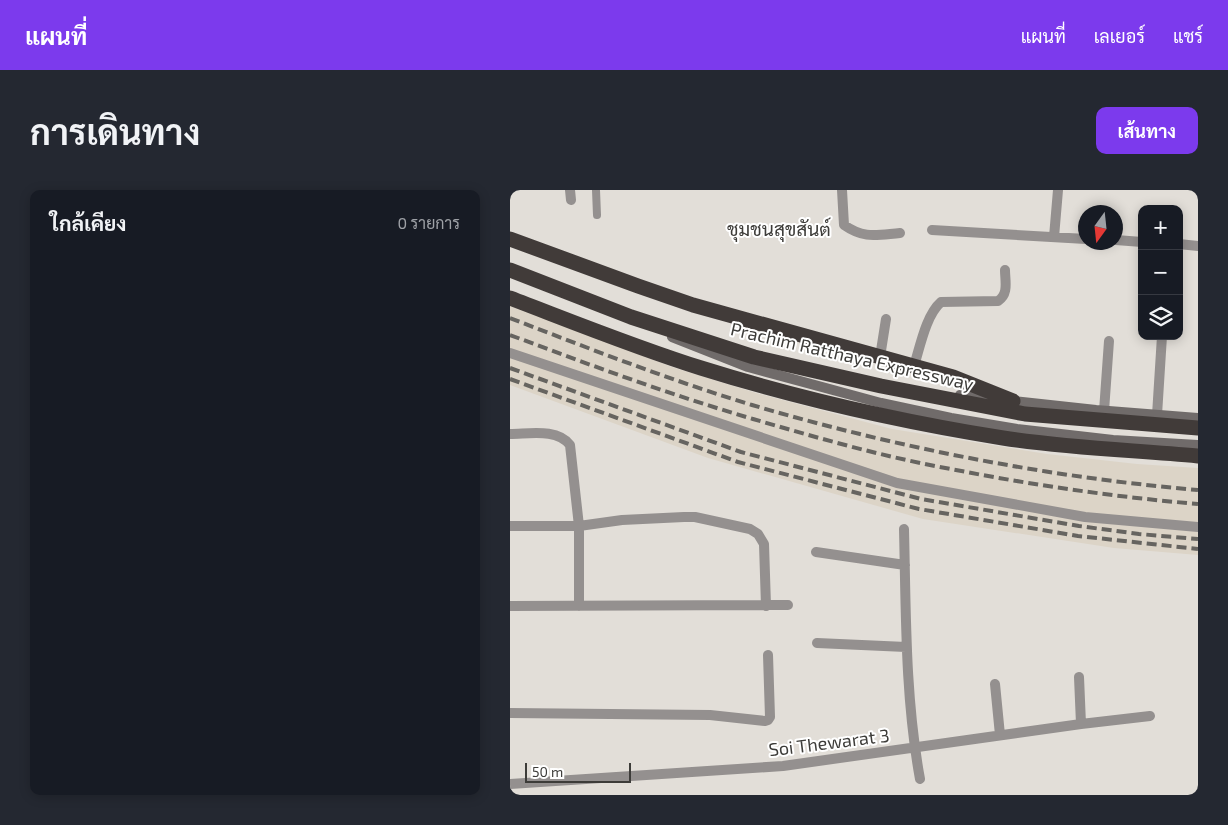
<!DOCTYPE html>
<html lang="th">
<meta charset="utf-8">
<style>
:root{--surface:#171b24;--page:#242831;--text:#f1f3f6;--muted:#9ea1a6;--line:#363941;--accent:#7c3aed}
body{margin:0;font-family:"Exo 2",Sarabun,sans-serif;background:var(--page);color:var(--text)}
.controls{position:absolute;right:15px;top:15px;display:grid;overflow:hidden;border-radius:10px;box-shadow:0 2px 12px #0003}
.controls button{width:45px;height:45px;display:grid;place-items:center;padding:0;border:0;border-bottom:1px solid var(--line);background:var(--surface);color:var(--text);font:25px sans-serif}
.compass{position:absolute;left:568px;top:15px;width:45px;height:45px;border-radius:50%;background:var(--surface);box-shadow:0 2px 12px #0003;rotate:195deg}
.scale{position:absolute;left:15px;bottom:12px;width:106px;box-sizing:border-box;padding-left:5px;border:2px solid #3d3c39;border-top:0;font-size:14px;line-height:18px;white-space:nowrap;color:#3d3c39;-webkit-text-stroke:4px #fff;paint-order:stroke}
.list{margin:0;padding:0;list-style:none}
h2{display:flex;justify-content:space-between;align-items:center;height:65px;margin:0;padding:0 20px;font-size:21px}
h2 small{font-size:16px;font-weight:400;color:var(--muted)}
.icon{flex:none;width:28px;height:28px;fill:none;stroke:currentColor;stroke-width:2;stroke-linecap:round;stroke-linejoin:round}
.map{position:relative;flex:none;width:688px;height:605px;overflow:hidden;border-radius:10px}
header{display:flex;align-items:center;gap:30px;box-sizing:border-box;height:70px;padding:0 25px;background:var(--accent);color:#fff}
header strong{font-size:24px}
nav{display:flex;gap:28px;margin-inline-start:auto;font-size:18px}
.intro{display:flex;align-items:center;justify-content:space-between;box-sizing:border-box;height:120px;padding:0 30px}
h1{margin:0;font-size:35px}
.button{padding:12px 22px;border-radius:10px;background:var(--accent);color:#fff;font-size:18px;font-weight:700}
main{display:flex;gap:30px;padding:0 30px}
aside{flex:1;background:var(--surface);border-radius:10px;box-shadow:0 2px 12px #0003}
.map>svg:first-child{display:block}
.built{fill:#dcd4c7}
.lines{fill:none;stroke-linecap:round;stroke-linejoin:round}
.service{stroke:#94908f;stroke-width:8}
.minor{stroke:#94908f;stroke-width:10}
.secondary{stroke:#706b6a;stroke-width:10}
.motorway{stroke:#413b39;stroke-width:15}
.rail{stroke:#666460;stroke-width:4;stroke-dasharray:10 5;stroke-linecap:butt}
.labels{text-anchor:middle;stroke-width:4;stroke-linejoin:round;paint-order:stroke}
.street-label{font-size:18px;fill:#3d3c39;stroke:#fff}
.neighbourhood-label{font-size:19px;fill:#3d3c39;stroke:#fff}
</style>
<header>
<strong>แผนที่</strong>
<nav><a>แผนที่</a><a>เลเยอร์</a><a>แชร์</a></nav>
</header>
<div class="intro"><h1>การเดินทาง</h1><a class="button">เส้นทาง</a></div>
<main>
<aside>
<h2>ใกล้เคียง<small>0 รายการ</small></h2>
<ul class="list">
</ul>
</aside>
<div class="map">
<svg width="688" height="605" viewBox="0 0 688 605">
<rect width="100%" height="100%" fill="#e2ded8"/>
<!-- built -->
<path class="built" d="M 0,115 L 162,177 L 246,203 L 382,239 L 537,264 L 627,274 L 688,278 L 688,365 L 604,358 L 413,329 L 198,268 L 0,195 Z"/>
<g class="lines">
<!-- service -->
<path class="service" d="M 86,0 L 87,25"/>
<!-- minor -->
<path class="minor" d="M 60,0 L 61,10
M 332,0 L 334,35 C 354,49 366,45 390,43
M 422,40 L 576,49
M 544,47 L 548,0
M 606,50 L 632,52
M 669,54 L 688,56
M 0,163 L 387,293 L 575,327 L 688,337
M 370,167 L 376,129
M 404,176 C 410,157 416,125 431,112 L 488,111 C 499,104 495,91 495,80
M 594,221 L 599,151
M 647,225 L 652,146
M 0,244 C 19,244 47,238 60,255 L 69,336 L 69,416
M 0,336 L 69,336 L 112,330 L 174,327 L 185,327 L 240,339 L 248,344 L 254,354 L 256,416
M 394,339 C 396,422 395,507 410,589
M 306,362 L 395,375
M 0,416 L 278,415
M 307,453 L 396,457
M 569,487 L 571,534
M 485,494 L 490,545
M 0,523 L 200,525 L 255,531 L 258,530 L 260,527 L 258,465
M 0,594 L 273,576 L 571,534 L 640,526"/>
<!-- secondary -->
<path class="secondary" d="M 162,147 L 238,177 L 371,213 L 441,228 L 507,239 L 603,250 L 688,255
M 450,205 L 586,220 L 688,228"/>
<!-- motorway -->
<path class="motorway" d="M 0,49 L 128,96 L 183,115 L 443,187 L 503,211
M 0,80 L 121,127 L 244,167 L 371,196 L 515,224 L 688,238
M 0,108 C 63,132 127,158 191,178 C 287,208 393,232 493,248 C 557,258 623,260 688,266"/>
<!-- rail -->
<path class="rail" d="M 0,128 C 80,159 160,190 242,215 C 388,258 537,287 688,300
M 0,145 C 80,175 161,205 243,229 C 308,248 374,267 441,279 C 522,295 605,307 688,314
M 0,178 L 231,262 L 411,309 L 569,336 L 629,344 L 688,349
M 0,189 L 228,272 L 409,319 L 568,346 L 688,359"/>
</g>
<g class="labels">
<!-- street labels -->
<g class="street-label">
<text transform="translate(342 167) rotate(13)" y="6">Prachim Ratthaya Expressway</text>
<text transform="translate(319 553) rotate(-7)" y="6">Soi Thewarat 3</text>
</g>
<!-- neighbourhood labels -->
<g class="neighbourhood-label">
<text x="269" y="46">ชุมชนสุขสันต์</text>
</g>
</g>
</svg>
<div class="controls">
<button>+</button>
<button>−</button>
<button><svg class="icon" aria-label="layers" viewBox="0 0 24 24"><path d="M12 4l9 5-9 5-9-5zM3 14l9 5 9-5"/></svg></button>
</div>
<svg class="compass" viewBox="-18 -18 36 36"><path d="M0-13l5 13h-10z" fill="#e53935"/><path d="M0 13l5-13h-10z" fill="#9ea1a6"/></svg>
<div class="scale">50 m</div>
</div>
</main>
